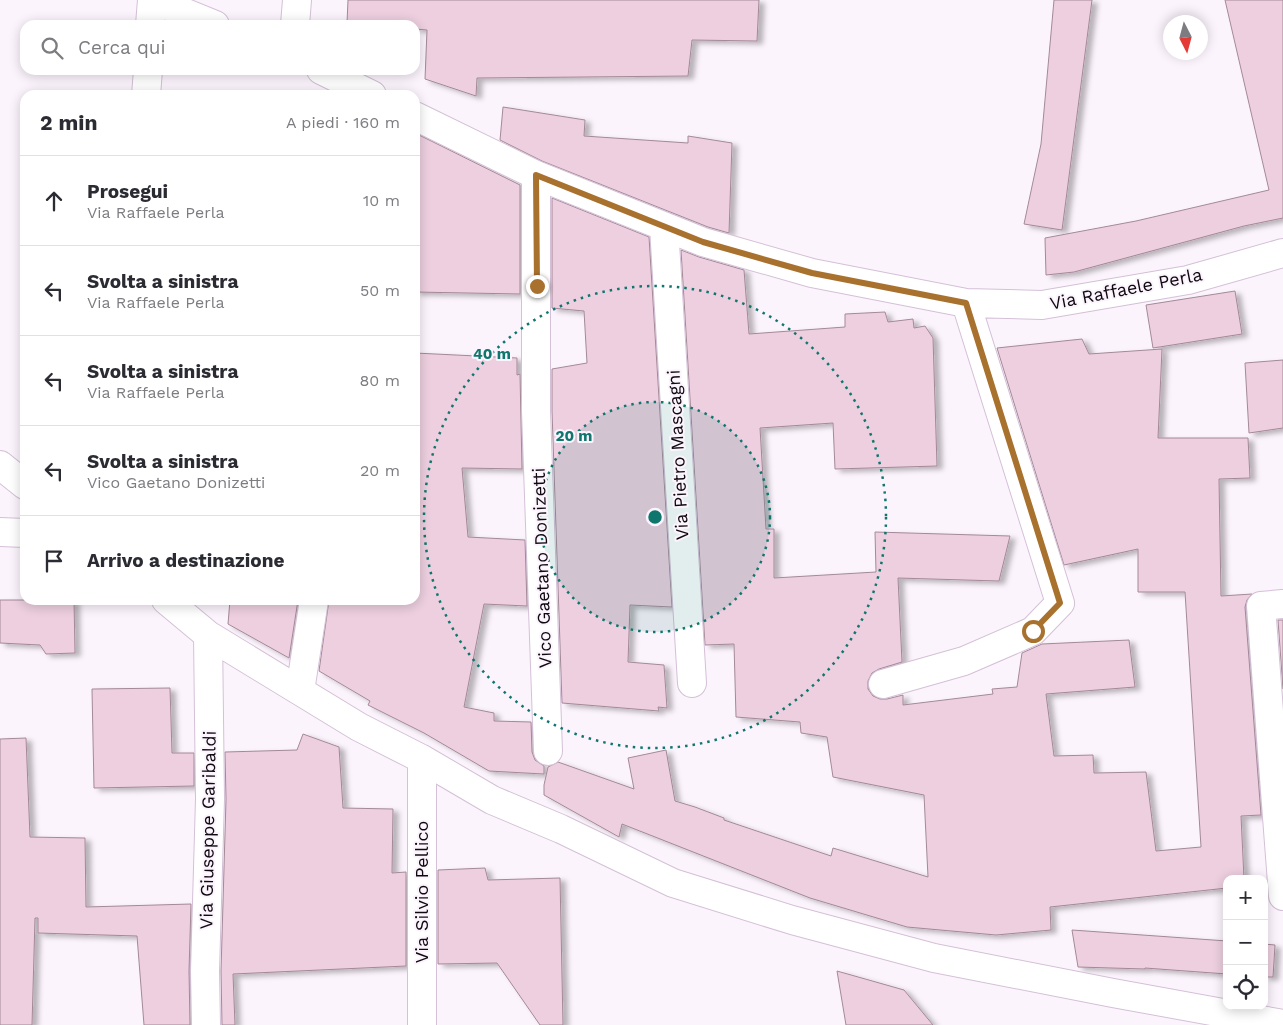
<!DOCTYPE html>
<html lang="it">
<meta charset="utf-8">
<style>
:root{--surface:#fff;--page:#f7f7f7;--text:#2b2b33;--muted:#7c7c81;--line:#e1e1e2}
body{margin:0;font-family:"Work Sans",sans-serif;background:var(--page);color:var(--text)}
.controls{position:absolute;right:15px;bottom:15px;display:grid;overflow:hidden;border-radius:10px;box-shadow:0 2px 12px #0003}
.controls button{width:45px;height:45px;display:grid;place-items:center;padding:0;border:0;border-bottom:1px solid var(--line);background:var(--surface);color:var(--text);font:25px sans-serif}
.compass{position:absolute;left:1163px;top:15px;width:45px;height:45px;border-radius:50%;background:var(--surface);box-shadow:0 2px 12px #0003;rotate:174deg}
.stop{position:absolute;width:15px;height:15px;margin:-11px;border:4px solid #a9712e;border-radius:50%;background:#fff}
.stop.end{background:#a9712e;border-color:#fff;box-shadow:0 1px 5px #0008}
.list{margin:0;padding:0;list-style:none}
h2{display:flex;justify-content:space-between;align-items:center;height:65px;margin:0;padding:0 20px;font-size:21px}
h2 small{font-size:16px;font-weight:400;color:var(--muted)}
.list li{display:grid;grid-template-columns:32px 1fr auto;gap:15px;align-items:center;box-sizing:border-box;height:90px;padding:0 20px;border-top:1px solid var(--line)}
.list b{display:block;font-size:19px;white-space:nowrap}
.list p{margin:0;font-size:16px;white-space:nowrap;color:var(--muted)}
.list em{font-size:16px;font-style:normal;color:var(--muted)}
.icon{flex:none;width:28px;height:28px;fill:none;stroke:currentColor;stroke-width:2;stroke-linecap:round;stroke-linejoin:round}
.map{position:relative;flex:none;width:1283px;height:1025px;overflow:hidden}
.search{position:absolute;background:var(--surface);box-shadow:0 2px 12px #0003;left:20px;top:20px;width:400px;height:55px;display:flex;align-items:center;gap:12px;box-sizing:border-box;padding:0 18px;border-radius:15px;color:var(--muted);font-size:19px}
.panel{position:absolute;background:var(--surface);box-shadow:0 2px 12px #0003;left:20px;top:90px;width:400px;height:515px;border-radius:15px}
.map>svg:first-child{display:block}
.building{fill:#edcfdf;stroke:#a48998;filter:url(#shadow)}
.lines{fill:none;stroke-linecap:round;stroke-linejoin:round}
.minor-casing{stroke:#d4c0d7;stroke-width:30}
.minor{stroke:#fff;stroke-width:28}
.route{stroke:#a9712e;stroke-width:6}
.ring{fill:none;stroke:#0f766e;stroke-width:2.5;stroke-dasharray:2.5 5}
.labels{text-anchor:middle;stroke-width:4;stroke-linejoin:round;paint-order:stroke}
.street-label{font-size:18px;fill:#0f0810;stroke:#fcf4fd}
.centre{fill:#0f766e;stroke:#fcf4fd;stroke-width:2.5}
.ring-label{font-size:15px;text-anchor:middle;font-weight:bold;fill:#0f766e;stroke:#fcf4fd;stroke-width:4;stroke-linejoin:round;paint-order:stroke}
</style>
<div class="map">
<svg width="1283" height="1025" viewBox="0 0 1283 1025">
<defs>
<filter id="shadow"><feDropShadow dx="5.5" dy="3" stdDeviation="2.5" flood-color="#0004"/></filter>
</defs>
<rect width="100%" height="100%" fill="#fcf4fd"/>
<!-- building -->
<path class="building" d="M 348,0 L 759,0 L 757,41 L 692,40 L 688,76 L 477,78 L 476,96 L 425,79 L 427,30 L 415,29 L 415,25 L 374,25 L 347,23 Z
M 1054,0 L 1092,0 L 1062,230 L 1024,224 L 1041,144 Z
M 1225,0 L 1283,0 L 1283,218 L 1244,226 L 1074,272 L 1046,275 L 1045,238 L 1136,221 L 1269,190 Z
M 503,107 L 585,120 L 584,136 L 688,143 L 688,136 L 732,143 L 729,233 L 708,227 L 542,161 L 500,140 Z
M 415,133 L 520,185 L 520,294 L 415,292 Z
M 552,198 L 649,237 L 672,607 L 630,605 L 628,662 L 664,665 L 667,708 L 658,707 L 659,711 L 562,703 L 552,411 L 552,369 L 587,363 L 584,311 L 552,308 Z
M 681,250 L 699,257 L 744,270 L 749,334 L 845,327 L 845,314 L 885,312 L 888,322 L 913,319 L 914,328 L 925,326 L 933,338 L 937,466 L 835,469 L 833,423 L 760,428 L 766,529 L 774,529 L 774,578 L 876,572 L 875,532 L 1010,536 L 999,581 L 898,578 L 902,662 L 879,669 L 872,673 L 868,681 L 868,689 L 873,696 L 880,699 L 887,699 L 903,695 L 903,705 L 993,694 L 992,689 L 1017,687 L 1022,653 L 1042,644 L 1129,640 L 1135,687 L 1046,694 L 1054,756 L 1093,755 L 1094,773 L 1146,772 L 1156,851 L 1201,847 L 1185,592 L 1138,592 L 1138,549 L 1064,565 L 997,348 L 1082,339 L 1089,354 L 1162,349 L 1158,438 L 1248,438 L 1250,478 L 1219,479 L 1221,596 L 1252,594 L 1247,600 L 1245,607 L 1261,815 L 1241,816 L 1244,879 L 1227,879 L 1227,888 L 1050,907 L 1051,930 L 996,935 L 907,927 L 810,898 L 622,824 L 619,837 L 544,795 L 544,785 L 548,767 L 558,762 L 634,789 L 628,758 L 666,750 L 675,801 L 695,807 L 724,818 L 724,820 L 831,856 L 833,848 L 928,877 L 924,795 L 833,777 L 827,737 L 801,733 L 800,722 L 736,717 L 734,644 L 705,645 Z
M 1235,291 L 1242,334 L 1153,348 L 1146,305 Z
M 415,353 L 517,358 L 517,375 L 520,374 L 522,469 L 462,468 L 468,537 L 525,540 L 527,606 L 484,604 L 464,707 L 494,713 L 494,721 L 531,722 L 532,752 L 535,760 L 544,766 L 544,774 L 489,771 L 424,733 L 368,705 L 370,701 L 319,671 L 329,600 L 415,600 Z
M 1283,360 L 1283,428 L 1249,433 L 1245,363 Z
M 0,600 L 74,600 L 75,653 L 46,654 L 40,645 L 0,643 Z
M 230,600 L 298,600 L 289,658 L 228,624 Z
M 1278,620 L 1283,620 L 1283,689 Z
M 170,688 L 172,753 L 194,753 L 194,786 L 94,788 L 92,689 Z
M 303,734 L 339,747 L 343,808 L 393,809 L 392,873 L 406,872 L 406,966 L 233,974 L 235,1025 L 222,1025 L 221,971 L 226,799 L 225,752 L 297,750 Z
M 26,738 L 30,837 L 85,838 L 86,907 L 191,904 L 189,971 L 190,1025 L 144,1025 L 137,936 L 38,933 L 38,918 L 35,918 L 32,1025 L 0,1025 L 0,739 Z
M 485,868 L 488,880 L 560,878 L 563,1025 L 540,1025 L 497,963 L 438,964 L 438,870 Z
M 1072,930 L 1227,941 L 1227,974 L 1145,968 L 1145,969 L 1078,967 Z
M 1264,944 L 1275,945 L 1273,977 L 1264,977 Z
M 837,971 L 904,990 L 933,1025 L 846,1025 Z"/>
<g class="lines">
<!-- minor casing -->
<g class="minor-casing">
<path id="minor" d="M 154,0 L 215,25
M 150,25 L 152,0
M 295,25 L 297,0
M 321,70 L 372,95
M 146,95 L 148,70
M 415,116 L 536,175 L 703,242 L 812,273 L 966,303 L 1042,305 L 1188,280 L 1283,253
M 536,175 L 536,411 L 548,751
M 664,227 L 692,683
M 0,465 L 25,485
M 0,532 L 25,533
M 166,600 L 208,635 L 359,727 L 422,759 L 492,800 L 561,829 L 673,883 L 792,920 L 934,958 L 1113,993 L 1283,1024
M 1283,604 L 1261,606 L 1283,896
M 883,684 L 964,661 L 1033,631 L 1060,603 L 966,303
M 300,691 L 314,600
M 422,759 L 422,1025
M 206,1025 L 205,971 L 210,799 L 208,635"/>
</g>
<!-- minor -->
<use href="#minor" class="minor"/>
</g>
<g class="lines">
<!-- route -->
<path class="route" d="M 537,286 L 536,175 L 703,242 L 812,273 L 966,303 L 1060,603 L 1033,631"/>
</g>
<!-- distance rings -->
<circle cx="655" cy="517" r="115" fill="#0f766e" fill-opacity=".12"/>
<g class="ring">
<circle cx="655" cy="517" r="115"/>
<circle cx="655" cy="517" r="231"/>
</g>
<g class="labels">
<!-- street labels -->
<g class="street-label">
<text transform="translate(1126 289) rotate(-11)" y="6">Via Raffaele Perla</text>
<text transform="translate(678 455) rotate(-93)" y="6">Via Pietro Mascagni</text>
<text transform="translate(542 568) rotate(-92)" y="6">Vico Gaetano Donizetti</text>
<text transform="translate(208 830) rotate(-89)" y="6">Via Giuseppe Garibaldi</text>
<text transform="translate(422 892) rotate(-90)" y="6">Via Silvio Pellico</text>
</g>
</g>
<circle cx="655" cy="517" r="8" class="centre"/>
<g class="ring-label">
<text x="492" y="359">40 m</text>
<text x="574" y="441">20 m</text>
</g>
</svg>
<div class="controls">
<button>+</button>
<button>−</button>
<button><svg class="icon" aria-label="locate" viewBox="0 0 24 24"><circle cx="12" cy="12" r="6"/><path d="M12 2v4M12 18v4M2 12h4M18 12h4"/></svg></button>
</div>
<svg class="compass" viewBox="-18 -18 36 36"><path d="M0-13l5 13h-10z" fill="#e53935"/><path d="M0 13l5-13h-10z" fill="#7c7c81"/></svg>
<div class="stop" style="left:1033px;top:631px"></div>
<div class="stop end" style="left:537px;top:286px"></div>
<div class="search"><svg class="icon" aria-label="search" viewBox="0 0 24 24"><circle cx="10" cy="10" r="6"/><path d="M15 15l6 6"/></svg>Cerca qui</div>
<section class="panel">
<h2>2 min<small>A piedi · 160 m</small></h2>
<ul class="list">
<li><svg class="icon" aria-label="ahead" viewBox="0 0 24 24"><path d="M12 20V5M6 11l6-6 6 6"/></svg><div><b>Prosegui</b><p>Via Raffaele Perla</p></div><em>10 m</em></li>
<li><svg class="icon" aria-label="left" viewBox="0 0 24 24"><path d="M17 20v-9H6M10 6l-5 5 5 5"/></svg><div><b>Svolta a sinistra</b><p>Via Raffaele Perla</p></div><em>50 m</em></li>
<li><svg class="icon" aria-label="left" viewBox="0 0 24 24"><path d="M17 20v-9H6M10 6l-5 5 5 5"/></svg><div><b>Svolta a sinistra</b><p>Via Raffaele Perla</p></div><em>80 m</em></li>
<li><svg class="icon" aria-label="left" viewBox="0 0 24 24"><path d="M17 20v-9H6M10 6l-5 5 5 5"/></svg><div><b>Svolta a sinistra</b><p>Vico Gaetano Donizetti</p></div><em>20 m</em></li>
<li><svg class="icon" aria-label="arrive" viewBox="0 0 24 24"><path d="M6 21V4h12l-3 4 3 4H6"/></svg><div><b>Arrivo a destinazione</b></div></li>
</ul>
</section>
</div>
